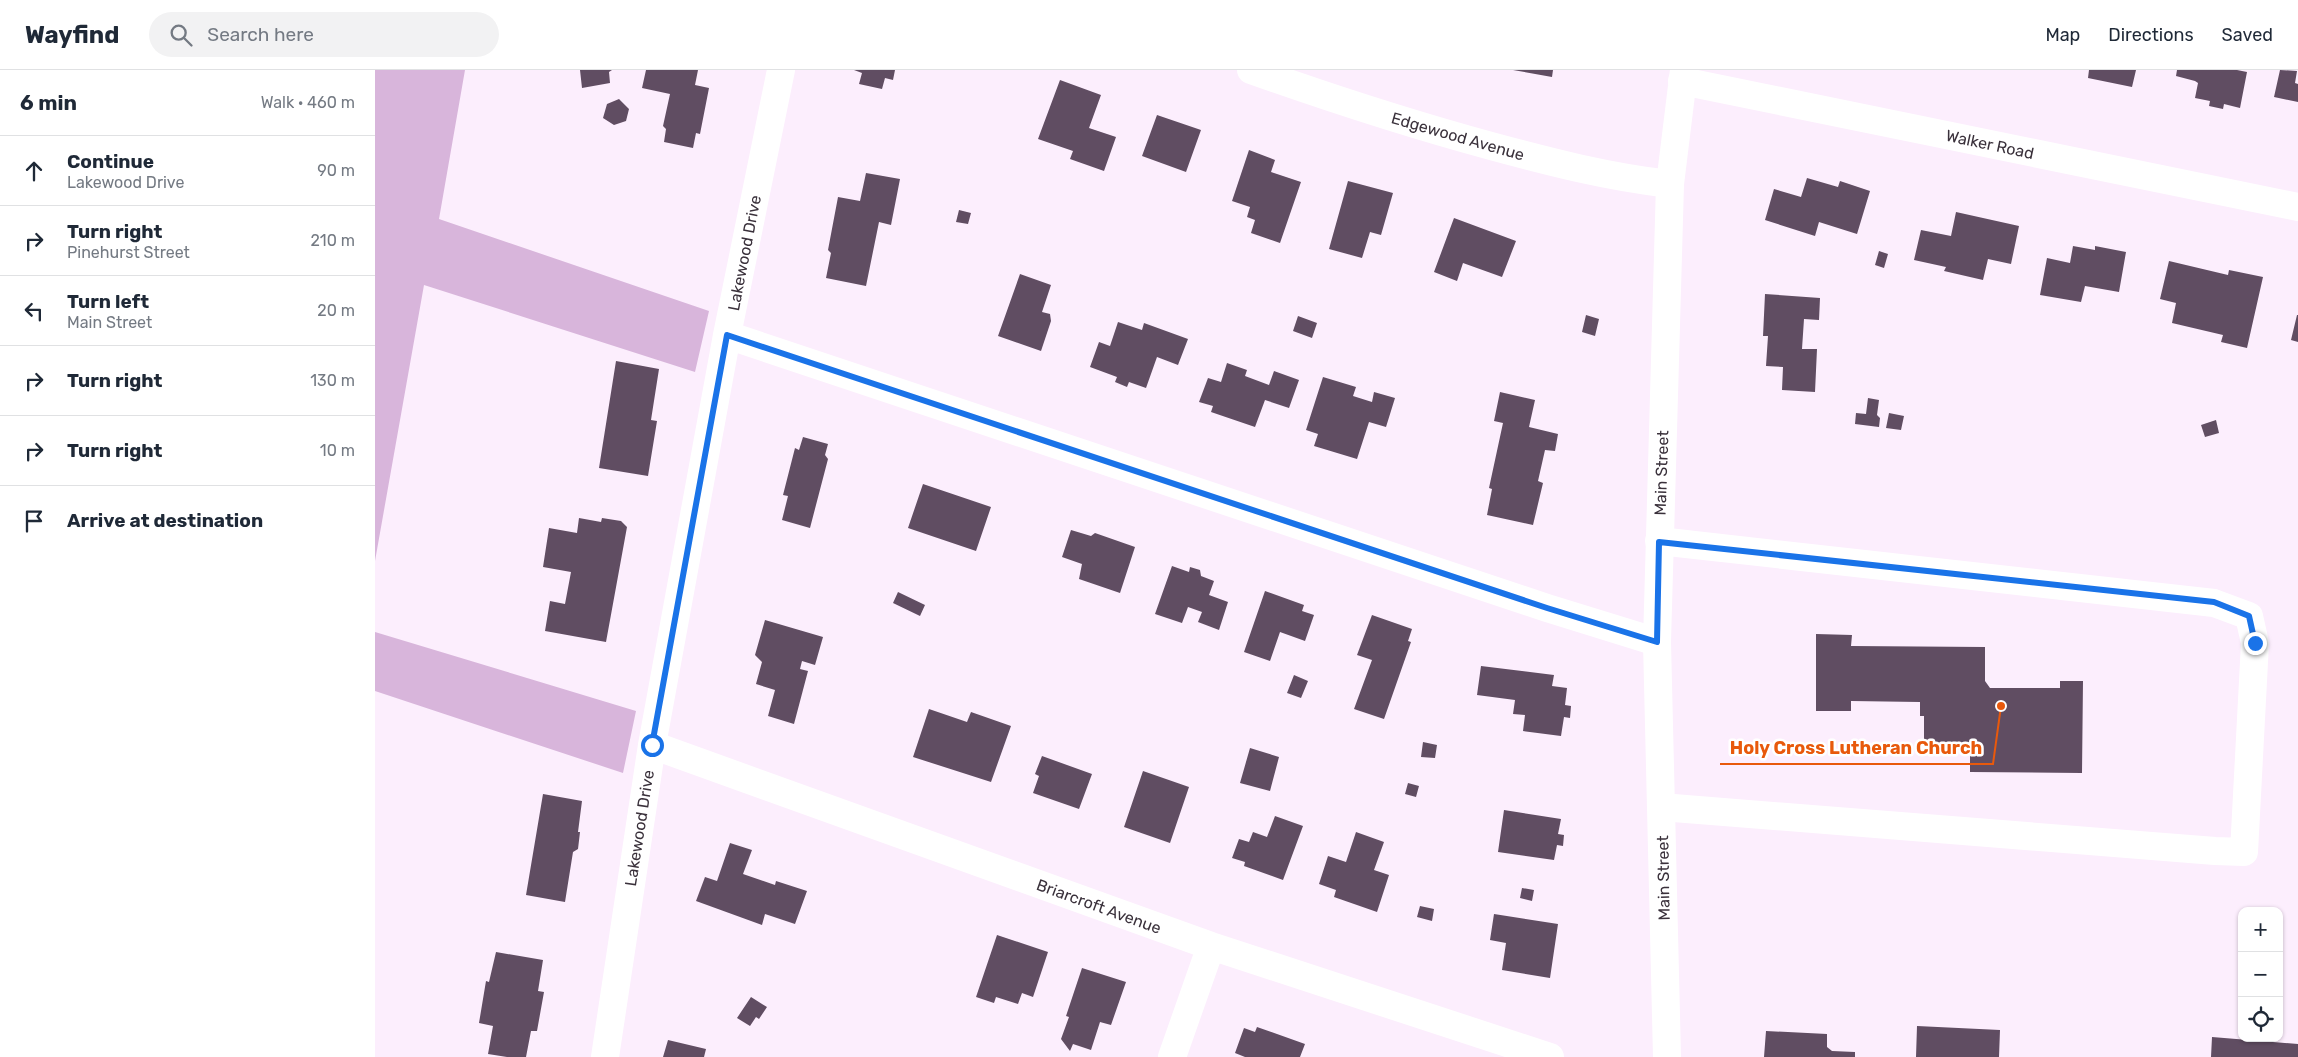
<!DOCTYPE html>
<meta charset="utf-8">
<style>
:root{--surface:#fff;--page:#f2f2f3;--text:#1f2937;--muted:#747a83;--line:#e0e1e3}
body{margin:0;font-family:Rubik,sans-serif;background:var(--page);color:var(--text)}
.controls{position:absolute;right:15px;bottom:15px;display:grid;overflow:hidden;border-radius:10px;box-shadow:0 1px 4px #0004}
.controls button{width:45px;height:45px;display:grid;place-items:center;padding:0;border:0;border-bottom:1px solid var(--line);background:var(--surface);color:var(--text);font:25px sans-serif}
.stop{position:absolute;width:15px;height:15px;margin:-11px;border:4px solid #1a73e8;border-radius:50%;background:#fff}
.stop.end{background:#1a73e8;border-color:#fff;box-shadow:0 1px 5px #0008}
.list{margin:0;padding:0;list-style:none}
h2{display:flex;justify-content:space-between;align-items:center;height:65px;margin:0;padding:0 20px;font-size:21px}
h2 small{font-size:16px;font-weight:400;color:var(--muted)}
.list li{display:grid;grid-template-columns:32px 1fr auto;gap:15px;align-items:center;box-sizing:border-box;height:70px;padding:0 20px;border-top:1px solid var(--line)}
.list b{display:block;font-size:19px;white-space:nowrap}
.list p{margin:0;font-size:16px;white-space:nowrap;color:var(--muted)}
.list em{font-size:16px;font-style:normal;color:var(--muted)}
.icon{flex:none;width:28px;height:28px;fill:none;stroke:currentColor;stroke-width:2;stroke-linecap:round;stroke-linejoin:round}
.map{position:relative;flex:none;width:1923px;height:987px;overflow:hidden}
header{display:flex;align-items:center;gap:30px;box-sizing:border-box;height:70px;padding:0 25px;background:var(--surface);border-bottom:1px solid var(--line)}
header strong{font-size:24px}
nav{display:flex;gap:28px;margin-inline-start:auto;font-size:18px}
.search{width:350px;height:45px;background:var(--page);display:flex;align-items:center;gap:12px;box-sizing:border-box;padding:0 18px;border-radius:28px;color:var(--muted);font-size:19px}
main{display:flex}
aside{flex:1;background:var(--surface)}
.map>svg:first-child{display:block}
.green{fill:#d8b5db}
.building{fill:#604d62}
.lines{fill:none;stroke-linecap:round;stroke-linejoin:round}
.minor{stroke:#fff;stroke-width:28}
.major{stroke:#fff;stroke-width:28}
.route{stroke:#1a73e8;stroke-width:6}
.labels{text-anchor:middle;stroke-width:5;stroke-linejoin:round;paint-order:stroke}
.street-label{font-size:16px;fill:#3a313b;stroke:#fff}
.leader{fill:none;stroke:#e8590c;stroke-width:2}
.callout-dot{fill:#e8590c;stroke:#fff;stroke-width:2}
.callout-label{font-size:18px;text-anchor:middle;font-weight:bold;fill:#e8590c;stroke:#fff;stroke-width:5;stroke-linejoin:round;paint-order:stroke}
</style>
<header>
<strong>Wayfind</strong>
<div class="search"><svg class="icon" aria-label="search" viewBox="0 0 24 24"><circle cx="10" cy="10" r="6"/><path d="M15 15l6 6"/></svg>Search here</div>
<nav><a>Map</a><a>Directions</a><a>Saved</a></nav>
</header>
<main>
<aside>
<h2>6 min<small>Walk · 460 m</small></h2>
<ul class="list">
<li><svg class="icon" aria-label="ahead" viewBox="0 0 24 24"><path d="M12 20V5M6 11l6-6 6 6"/></svg><div><b>Continue</b><p>Lakewood Drive</p></div><em>90 m</em></li>
<li><svg class="icon" aria-label="right" viewBox="0 0 24 24"><path d="M7 20v-9h11M14 6l5 5-5 5"/></svg><div><b>Turn right</b><p>Pinehurst Street</p></div><em>210 m</em></li>
<li><svg class="icon" aria-label="left" viewBox="0 0 24 24"><path d="M17 20v-9H6M10 6l-5 5 5 5"/></svg><div><b>Turn left</b><p>Main Street</p></div><em>20 m</em></li>
<li><svg class="icon" aria-label="right" viewBox="0 0 24 24"><path d="M7 20v-9h11M14 6l5 5-5 5"/></svg><div><b>Turn right</b></div><em>130 m</em></li>
<li><svg class="icon" aria-label="right" viewBox="0 0 24 24"><path d="M7 20v-9h11M14 6l5 5-5 5"/></svg><div><b>Turn right</b></div><em>10 m</em></li>
<li><svg class="icon" aria-label="arrive" viewBox="0 0 24 24"><path d="M6 21V4h12l-3 4 3 4H6"/></svg><div><b>Arrive at destination</b></div></li>
</ul>
</aside>
<div class="map">
<svg width="1923" height="987" viewBox="0 0 1923 987">
<rect width="100%" height="100%" fill="#fceefd"/>
<!-- green -->
<path class="green" d="M 0,0 L 90,0 L 64,149 L 334,241 L 320,302 L 49,215 L 0,491 Z
M 0,562 L 261,641 L 248,703 L 0,621 Z"/>
<!-- building -->
<path class="building" d="M 205,0 L 237,0 L 234,2 L 235,13 L 207,18 Z
M 271,0 L 323,0 L 320,15 L 334,18 L 325,64 L 321,63 L 318,78 L 289,72 L 291,59 L 288,56 L 295,24 L 267,18 Z
M 479,0 L 520,0 L 518,10 L 510,8 L 507,19 L 484,14 L 487,3 Z
M 1138,0 L 1178,0 L 1177,7 Z
M 1714,0 L 1761,0 L 1757,17 L 1713,8 Z
M 1802,0 L 1862,0 L 1872,2 L 1865,38 L 1849,34 L 1848,39 L 1834,36 L 1835,31 L 1820,28 L 1823,13 L 1820,11 L 1801,6 Z
M 1905,0 L 1922,1 L 1920,13 L 1923,14 L 1923,32 L 1899,27 Z
M 685,10 L 726,25 L 714,58 L 741,67 L 729,101 L 695,89 L 698,81 L 663,69 Z
M 244,29 L 254,39 L 251,51 L 239,55 L 228,48 L 232,34 Z
M 782,45 L 826,60 L 811,102 L 767,86 Z
M 874,80 L 900,90 L 896,102 L 926,112 L 905,173 L 876,163 L 880,150 L 872,147 L 875,137 L 857,131 Z
M 491,103 L 525,109 L 516,155 L 504,152 L 491,216 L 451,208 L 456,183 L 453,180 L 463,127 L 485,131 Z
M 1432,108 L 1463,117 L 1465,111 L 1495,121 L 1482,164 L 1444,152 L 1440,166 L 1390,150 L 1399,119 L 1426,127 Z
M 973,111 L 1018,123 L 1006,165 L 995,162 L 987,188 L 954,179 Z
M 584,140 L 596,143 L 593,154 L 581,152 Z
M 1581,142 L 1644,156 L 1636,194 L 1613,189 L 1608,210 L 1569,201 L 1571,197 L 1539,190 L 1546,160 L 1576,166 Z
M 1079,148 L 1141,171 L 1127,207 L 1088,193 L 1082,211 L 1059,202 Z
M 1698,176 L 1720,180 L 1720,176 L 1751,182 L 1744,222 L 1710,216 L 1706,232 L 1665,225 L 1672,188 L 1695,193 Z
M 1504,181 L 1513,184 L 1509,198 L 1500,195 Z
M 1794,191 L 1853,205 L 1854,200 L 1888,207 L 1872,278 L 1846,272 L 1848,265 L 1797,253 L 1801,233 L 1785,229 Z
M 645,204 L 676,215 L 667,242 L 675,244 L 676,251 L 666,281 L 623,266 Z
M 1390,224 L 1445,228 L 1444,250 L 1429,249 L 1427,279 L 1442,279 L 1440,322 L 1407,320 L 1408,297 L 1391,296 L 1393,266 L 1388,266 Z
M 1211,245 L 1224,249 L 1220,266 L 1207,262 Z
M 1922,245 L 1923,245 L 1923,272 L 1916,270 Z
M 923,246 L 942,253 L 937,268 L 918,261 Z
M 743,252 L 767,260 L 769,253 L 813,269 L 803,295 L 782,287 L 771,318 L 754,312 L 752,317 L 740,312 L 742,307 L 715,297 L 724,272 L 735,276 Z
M 241,291 L 284,299 L 276,350 L 282,351 L 273,406 L 224,398 Z
M 852,293 L 872,300 L 870,306 L 894,315 L 899,301 L 924,310 L 914,338 L 890,330 L 880,357 L 836,342 L 838,336 L 824,332 L 833,308 L 846,312 Z
M 948,307 L 981,317 L 978,326 L 997,332 L 999,322 L 1020,328 L 1011,357 L 994,352 L 982,389 L 939,376 L 943,364 L 931,360 Z
M 1125,322 L 1160,330 L 1154,357 L 1183,364 L 1180,381 L 1170,380 L 1163,411 L 1168,413 L 1158,455 L 1112,445 L 1117,419 L 1114,418 L 1128,353 L 1119,351 Z
M 1493,328 L 1504,330 L 1502,345 L 1505,348 L 1504,357 L 1480,354 L 1481,343 L 1491,344 Z
M 1514,343 L 1529,346 L 1526,360 L 1511,358 Z
M 1841,350 L 1844,363 L 1830,367 L 1826,355 Z
M 428,367 L 453,374 L 450,385 L 453,389 L 435,458 L 407,450 L 413,426 L 408,425 L 420,378 L 424,380 Z
M 548,414 L 616,437 L 601,481 L 533,458 Z
M 204,448 L 226,452 L 227,448 L 246,451 L 252,457 L 231,572 L 170,561 L 175,531 L 190,534 L 196,502 L 168,497 L 174,458 L 202,463 Z
M 696,460 L 716,466 L 720,463 L 760,477 L 745,523 L 704,509 L 707,494 L 687,487 Z
M 797,496 L 814,502 L 815,497 L 825,500 L 826,506 L 839,511 L 834,525 L 853,532 L 844,560 L 823,552 L 827,542 L 813,537 L 807,553 L 780,544 Z
M 890,521 L 929,535 L 927,541 L 939,545 L 930,571 L 905,562 L 895,591 L 869,582 Z
M 523,522 L 550,535 L 545,546 L 518,533 Z
M 997,545 L 1037,559 L 1033,571 L 1036,572 L 1009,649 L 979,639 L 997,590 L 982,585 Z
M 390,550 L 448,567 L 440,595 L 427,591 L 425,599 L 433,601 L 419,654 L 393,646 L 400,620 L 381,614 L 387,592 L 380,585 Z
M 1441,564 L 1477,565 L 1476,576 L 1610,577 L 1610,611 L 1615,618 L 1685,618 L 1685,611 L 1708,611 L 1707,703 L 1595,702 L 1595,680 L 1549,679 L 1549,646 L 1545,646 L 1545,632 L 1476,631 L 1476,641 L 1441,641 Z
M 1106,596 L 1179,605 L 1177,616 L 1192,618 L 1190,635 L 1196,636 L 1195,648 L 1189,647 L 1186,666 L 1148,661 L 1150,645 L 1138,644 L 1140,630 L 1102,625 Z
M 919,605 L 933,611 L 926,628 L 912,623 Z
M 554,639 L 592,652 L 596,642 L 636,656 L 616,712 L 538,687 Z
M 1048,672 L 1062,675 L 1060,688 L 1046,687 Z
M 875,678 L 904,687 L 895,721 L 865,713 Z
M 667,686 L 717,704 L 704,739 L 658,723 L 664,706 L 660,704 Z
M 768,701 L 814,717 L 795,773 L 749,757 Z
M 1033,713 L 1044,716 L 1041,727 L 1030,724 Z
M 168,724 L 207,731 L 203,762 L 205,762 L 203,779 L 198,782 L 190,832 L 151,825 Z
M 1129,740 L 1186,749 L 1183,764 L 1189,765 L 1188,776 L 1182,775 L 1179,790 L 1123,782 Z
M 900,746 L 928,756 L 908,810 L 869,796 L 870,792 L 857,788 L 864,769 L 874,772 L 878,762 L 892,767 Z
M 981,762 L 1009,772 L 999,800 L 1014,805 L 1002,842 L 959,827 L 961,820 L 944,814 L 953,786 L 971,792 Z
M 355,773 L 377,780 L 368,804 L 400,815 L 401,811 L 432,821 L 420,854 L 390,844 L 387,855 L 321,831 L 330,807 L 342,811 Z
M 1147,818 L 1159,820 L 1157,831 L 1145,828 Z
M 1045,836 L 1059,839 L 1057,851 L 1042,847 Z
M 1119,844 L 1183,854 L 1175,908 L 1127,900 L 1131,873 L 1115,870 Z
M 622,865 L 673,882 L 658,927 L 647,923 L 643,934 L 621,927 L 619,933 L 601,927 Z
M 121,882 L 168,890 L 163,921 L 169,922 L 162,961 L 156,961 L 151,987 L 132,987 L 113,984 L 118,956 L 104,953 L 111,911 L 114,912 Z
M 707,898 L 751,912 L 736,955 L 725,952 L 716,980 L 698,974 L 695,981 L 686,969 L 694,947 L 691,946 Z
M 376,927 L 392,937 L 384,949 L 381,947 L 375,956 L 362,948 Z
M 1542,956 L 1625,960 L 1624,987 L 1541,987 Z
M 882,957 L 930,974 L 925,987 L 870,987 L 860,983 L 869,958 L 880,962 Z
M 1391,961 L 1452,964 L 1452,977 L 1457,981 L 1480,982 L 1480,987 L 1389,987 Z
M 1837,967 L 1923,974 L 1923,987 L 1836,987 Z
M 293,970 L 331,979 L 329,987 L 288,987 Z"/>
<g class="lines">
<!-- minor -->
<path class="minor" d="M 876,0 C 955,28 1035,54 1116,76 C 1175,92 1233,107 1295,114
M 1307,11 L 1923,137
M 352,265 L 1172,538 L 1282,572
M 1284,471 L 1839,533 L 1874,546 L 1880,573 L 1869,782 L 1840,781 L 1286,737
M 277,675 L 836,876 L 1175,987
M 230,987 L 277,675 L 352,265 L 406,0
M 797,987 L 836,876"/>
<!-- major -->
<path class="major" d="M 1292,987 L 1282,572 L 1295,114 L 1309,0"/>
</g>
<g class="lines">
<!-- route -->
<path class="route" d="M 277,675 L 352,265 L 1172,538 L 1282,572 L 1284,472 L 1839,532 L 1874,546 L 1880,573"/>
</g>
<g class="labels">
<!-- street labels -->
<g class="street-label">
<text transform="translate(1083 66) rotate(16)" y="6">Edgewood Avenue</text>
<text transform="translate(1615 74) rotate(12)" y="6">Walker Road</text>
<text transform="translate(369 183) rotate(-79)" y="6">Lakewood Drive</text>
<text transform="translate(1286 403) rotate(-88)" y="6">Main Street</text>
<text transform="translate(264 758) rotate(-81)" y="6">Lakewood Drive</text>
<text transform="translate(1288 808) rotate(-91)" y="6">Main Street</text>
<text transform="translate(724 836) rotate(20)" y="6">Briarcroft Avenue</text>
</g>
</g>
<!-- callouts -->
<path class="leader" d="M1626 636L1618 694H1345"/>
<circle class="callout-dot" cx="1626" cy="636" r="5"/>
<g class="callout-label">
<text x="1481" y="684">Holy Cross Lutheran Church</text>
</g>
</svg>
<div class="controls">
<button>+</button>
<button>−</button>
<button><svg class="icon" aria-label="locate" viewBox="0 0 24 24"><circle cx="12" cy="12" r="6"/><path d="M12 2v4M12 18v4M2 12h4M18 12h4"/></svg></button>
</div>
<div class="stop" style="left:277px;top:675px"></div>
<div class="stop end" style="left:1880px;top:573px"></div>
</div>
</main>
